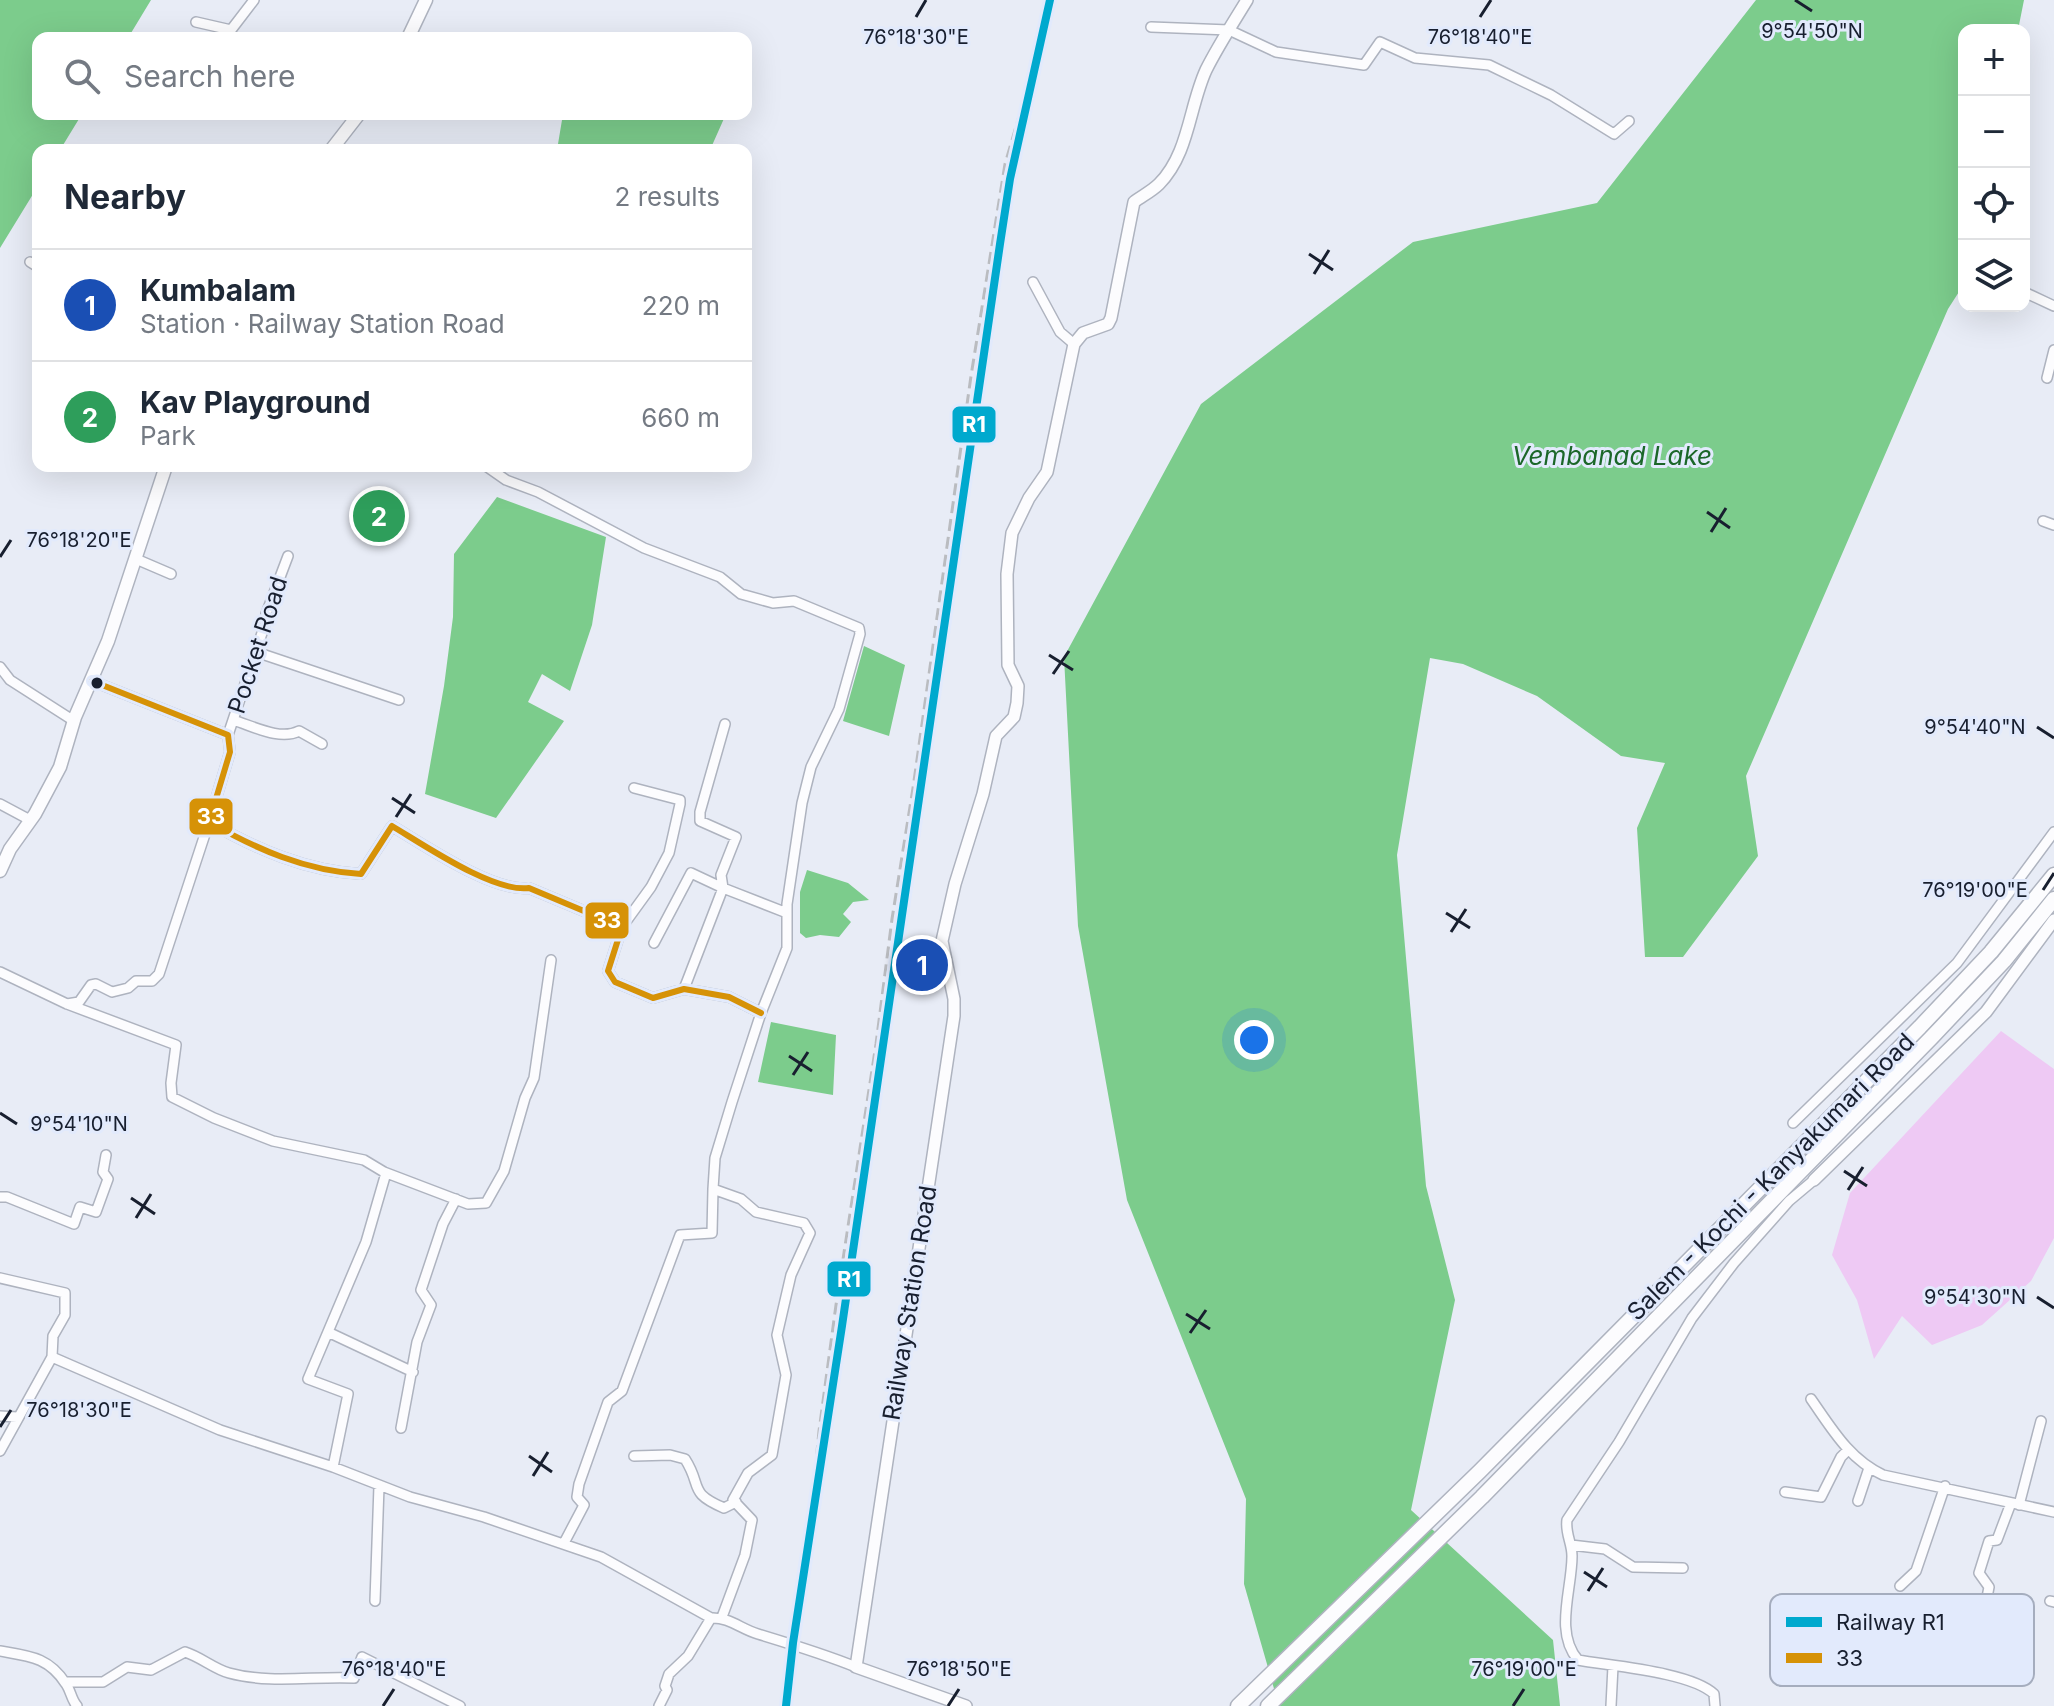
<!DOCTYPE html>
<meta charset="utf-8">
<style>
:root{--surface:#fff;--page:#f6f6f7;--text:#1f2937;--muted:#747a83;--line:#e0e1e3;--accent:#ea580c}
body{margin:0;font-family:Inter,sans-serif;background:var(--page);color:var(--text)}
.controls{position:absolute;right:24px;top:24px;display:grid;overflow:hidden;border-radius:16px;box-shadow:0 8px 32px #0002}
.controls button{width:72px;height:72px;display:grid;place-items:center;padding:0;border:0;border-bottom:2px solid var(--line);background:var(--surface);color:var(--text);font:40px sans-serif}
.you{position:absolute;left:1254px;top:1040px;width:28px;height:28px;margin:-20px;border:6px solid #fff;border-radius:50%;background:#1a73e8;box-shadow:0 0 0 12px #1a73e833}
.badge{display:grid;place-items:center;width:52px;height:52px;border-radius:50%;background:var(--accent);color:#fff;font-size:26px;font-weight:700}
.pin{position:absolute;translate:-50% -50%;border:4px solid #fff;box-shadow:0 2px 8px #0006}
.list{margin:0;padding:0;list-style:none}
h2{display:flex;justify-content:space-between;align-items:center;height:104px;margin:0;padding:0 32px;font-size:34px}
h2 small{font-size:26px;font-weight:400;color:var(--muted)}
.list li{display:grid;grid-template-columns:52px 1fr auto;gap:24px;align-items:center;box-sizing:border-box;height:112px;padding:0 32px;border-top:2px solid var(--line)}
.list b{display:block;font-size:30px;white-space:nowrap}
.list p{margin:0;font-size:26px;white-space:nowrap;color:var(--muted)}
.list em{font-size:26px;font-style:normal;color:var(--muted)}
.icon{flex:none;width:44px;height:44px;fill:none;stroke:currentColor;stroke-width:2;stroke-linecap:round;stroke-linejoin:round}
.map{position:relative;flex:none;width:2054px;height:1706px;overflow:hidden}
.search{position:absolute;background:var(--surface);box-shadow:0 8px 32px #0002;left:32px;top:32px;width:720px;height:88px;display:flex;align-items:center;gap:20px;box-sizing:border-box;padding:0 28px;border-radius:16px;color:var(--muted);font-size:30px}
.panel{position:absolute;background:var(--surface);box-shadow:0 8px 32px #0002;left:32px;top:144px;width:720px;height:328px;border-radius:16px}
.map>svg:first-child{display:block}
.green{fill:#eec9f4}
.water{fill:#7ccc8c}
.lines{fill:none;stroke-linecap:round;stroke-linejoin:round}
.minor-casing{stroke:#aeb3bf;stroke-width:12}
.tertiary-casing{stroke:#aeb3bf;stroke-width:14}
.secondary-casing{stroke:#aeb3bf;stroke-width:15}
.trunk-casing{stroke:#aeb3bf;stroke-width:17}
.minor{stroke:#fcfcfe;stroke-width:9}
.tertiary{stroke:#fcfcfe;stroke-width:11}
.secondary{stroke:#fcfcfe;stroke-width:12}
.trunk{stroke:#fcfcfe;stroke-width:14}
.rail{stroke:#babcc0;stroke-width:3;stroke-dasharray:12 6;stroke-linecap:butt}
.bus-1-casing{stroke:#e2eafc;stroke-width:12}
.bus-1{stroke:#d69207;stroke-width:6}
.rail-1-casing{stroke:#e2eafc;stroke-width:14}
.rail-1{stroke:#00a9ce;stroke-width:8}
.ticks{fill:none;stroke:#181f2f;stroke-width:3}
.bus-dot{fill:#181f2f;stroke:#e2eafc;stroke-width:3}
.labels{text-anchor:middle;stroke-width:6;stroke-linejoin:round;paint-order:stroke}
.street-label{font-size:24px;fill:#181f2f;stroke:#e2eafc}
.water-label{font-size:26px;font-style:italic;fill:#1b6729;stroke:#e2eafc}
.key{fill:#e2eafc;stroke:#a5adbe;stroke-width:2}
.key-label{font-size:22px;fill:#181f2f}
.ticks-label{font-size:20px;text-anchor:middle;fill:#181f2f;stroke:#e2eafc;stroke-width:6;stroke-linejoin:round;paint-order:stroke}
.line-badge{stroke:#e2eafc;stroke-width:3}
.badge-label{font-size:22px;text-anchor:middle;font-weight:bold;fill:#fff}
</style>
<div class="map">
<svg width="2054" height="1706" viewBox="0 0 2054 1706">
<rect width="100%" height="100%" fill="#e8ecf6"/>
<!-- green -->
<path class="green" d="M 2001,1031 L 2054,1069 L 2054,1238 L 2031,1281 L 1982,1325 L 1932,1345 L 1902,1316 L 1874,1359 L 1857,1300 L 1832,1255 L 1850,1193 Z"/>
<!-- water -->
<path class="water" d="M 0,0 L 151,0 L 128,38 L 38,38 L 38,114 L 82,114 L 60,150 L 38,150 L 38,186 L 0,248 Z
M 1756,0 L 2024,0 L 2018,30 L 1964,30 L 1964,284 L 1948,309 L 1746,776 L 1758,856 L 1683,957 L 1645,957 L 1637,828 L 1665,763 L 1621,756 L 1537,696 L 1463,664 L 1430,658 L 1397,855 L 1426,1186 L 1455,1300 L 1411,1510 L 1553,1640 L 1560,1706 L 1279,1706 L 1244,1584 L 1246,1499 L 1127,1200 L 1078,926 L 1064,657 L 1201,404 L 1413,242 L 1597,203 Z
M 563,114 L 726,114 L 710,150 L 557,150 Z
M 497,497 L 606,537 L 592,625 L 570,691 L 542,674 L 528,702 L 564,721 L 496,818 L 425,794 L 444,686 L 453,617 L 454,554 Z
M 864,646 L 905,665 L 889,736 L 843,721 Z
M 807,870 L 848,883 L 869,900 L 853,902 L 843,914 L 851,922 L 839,937 L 820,935 L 806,938 L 800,933 L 800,892 Z
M 771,1022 L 836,1035 L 833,1095 L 758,1082 Z"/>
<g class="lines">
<!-- minor casing -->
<g class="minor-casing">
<path id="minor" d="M 196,22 L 231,30 L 254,0
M 1151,27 L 1229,30 L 1276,52 L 1364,65 L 1380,42 L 1415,58 L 1489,65 L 1551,95 L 1614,134 L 1629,121
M 30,262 L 38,267
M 1033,282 L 1060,332 L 1074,344
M 2024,292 L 2054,306
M 2047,378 L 2054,350
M 486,466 L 506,480 L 538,492 L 644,548 L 720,577 L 741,594 L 773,603 L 794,601 L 859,628 L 860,634 L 839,709 L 811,767 L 802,803 L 787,904 L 787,948 L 761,1013 L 732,1102 L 715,1158 L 713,1189 L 741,1199 L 756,1212 L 804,1223 L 810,1233 L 791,1275 L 777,1335 L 786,1375 L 772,1455 L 748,1473 L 733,1500 L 752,1520 L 745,1555 L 722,1617
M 2043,521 L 2054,525
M 136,559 L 171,574
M 256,652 L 399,700
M 0,667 L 10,680 L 74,721
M 92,681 L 228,735 L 230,752 L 209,822 C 256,849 306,871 361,874 L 392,826 C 424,845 494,893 529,888 L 622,927 L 608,971 L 615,982 L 653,998 L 684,989 L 729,997 L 761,1013
M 233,720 C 253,726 280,741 299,731 L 322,744
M 725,724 L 700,812 L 700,821 L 736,837 L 721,875 L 723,888 L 787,913
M 228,735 L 266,621 L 266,614 L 288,556
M 0,804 L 30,820
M 622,927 L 651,887 L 669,853 L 680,804 L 680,800 L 634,788
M 654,943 L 691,873 L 723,888 L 684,989
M 0,972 L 67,1004 L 176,1045 L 171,1083 L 172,1097 L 214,1118 L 273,1141 L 364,1160 L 384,1172 L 468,1204 L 486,1203 L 504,1171 L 525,1098 L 534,1078 L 551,960
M 67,1004 L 79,1002 L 91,985 L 96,984 L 112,992 L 128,988 L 136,981 L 152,981 L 159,974 L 209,822
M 1793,1123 L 1957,963 L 2054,832
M 0,1197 L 7,1197 L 74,1224 L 80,1207 L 96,1212 L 108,1179 L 103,1172 L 106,1155
M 0,1278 L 65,1293 L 65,1315 L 53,1336 L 52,1357 L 220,1430 L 333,1467 L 410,1497 L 484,1517 L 601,1557 L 711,1618 C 729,1617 741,1629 758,1634 C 791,1644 824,1654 856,1667
M 330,1333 L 413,1372
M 1811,1399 C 1832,1429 1849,1459 1883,1475 L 2054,1512
M 0,1416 L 17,1417
M 401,1428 L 417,1342 L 431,1305 L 421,1290 L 443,1224 L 456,1199
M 0,1451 L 52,1357
M 634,1456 L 670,1455 L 685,1459 C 703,1487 687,1492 724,1508 L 736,1502
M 333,1467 L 348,1394 L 308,1379 L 366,1242 L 386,1173
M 1785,1492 L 1821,1497 L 1841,1457 L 1848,1450
M 1858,1501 L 1869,1468
M 2019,1505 L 2041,1421
M 564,1543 L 584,1505 L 577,1497 L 579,1484 L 608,1402 L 622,1391 L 680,1235 L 712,1233 L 713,1189
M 1571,1545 L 1605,1549 L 1633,1567 L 1683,1568
M 1900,1586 L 1916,1571 L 1945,1486
M 375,1601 L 379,1486
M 2050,1601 L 2054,1602
M 1984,1613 L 1989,1587 L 1979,1573 L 1989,1541 L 1997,1540 L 2011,1503
M 0,1651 C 29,1656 49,1657 66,1684 C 71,1691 71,1699 77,1706
M 65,1682 L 103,1682 L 127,1667 L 151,1670 L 185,1652 C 201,1657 214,1669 229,1673 C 269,1684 313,1676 354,1678 L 362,1657 L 460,1706
M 659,1706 L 667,1690 L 665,1686 L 669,1674 L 688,1656 L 711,1618
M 1611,1706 L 1613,1666
M 1715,1706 L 1714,1694 C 1691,1672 1611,1666 1578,1660 C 1554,1632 1572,1590 1572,1556 C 1572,1543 1565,1533 1567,1520 L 1619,1442 L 1692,1318 L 1734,1263 L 1789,1201 L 1814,1180"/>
</g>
<!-- tertiary casing -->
<g class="tertiary-casing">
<path id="tertiary" d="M 1814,1180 L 1986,1012 L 2054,920
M 966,1706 L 856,1667 L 954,1016 L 954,999 L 942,941 L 955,884 L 983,794 L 996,736 L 1014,717 L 1017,703 L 1018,686 L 1008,665 L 1007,574 L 1012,533 L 1029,498 L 1047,472 L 1074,344 L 1083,333 L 1108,324 L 1111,318 L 1134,202 C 1142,196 1152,191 1159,184 C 1189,154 1189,107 1206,70 C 1218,46 1233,23 1247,0"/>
</g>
<!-- secondary casing -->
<g class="secondary-casing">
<path id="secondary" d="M 408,38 L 426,0
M 331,150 L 359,114
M 0,871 L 10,849 L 35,814 L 60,767 L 75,717 L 108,641 L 166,466"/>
</g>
<!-- trunk casing -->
<g class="trunk-casing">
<path id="trunk" d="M 1238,1706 L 1480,1471 L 1920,1027 L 1991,952 L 2054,875
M 1268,1706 L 1482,1497 L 1932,1037 L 2004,961 L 2054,899"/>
</g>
<!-- minor -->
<use href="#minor" class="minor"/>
<!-- tertiary -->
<use href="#tertiary" class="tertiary"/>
<!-- secondary -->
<use href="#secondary" class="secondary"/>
<!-- trunk -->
<use href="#trunk" class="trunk"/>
<!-- rail -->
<path class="rail" d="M 808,1547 L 819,1431 L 836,1305 L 876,1044 L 892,919 L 913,788 L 971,376 L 1005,164 L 1033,69"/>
<!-- bus-1 casing -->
<g class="bus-1-casing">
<path id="bus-1" d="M 92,681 L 228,735 L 230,752 L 209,822 C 256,849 306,871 361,874 L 392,826 C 424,845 494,893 529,888 L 622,927 L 608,971 L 615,982 L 653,998 L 684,989 L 729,997 L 761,1013"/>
</g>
<!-- bus-1 -->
<use href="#bus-1" class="bus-1"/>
<!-- rail-1 casing -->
<g class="rail-1-casing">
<path id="rail-1" d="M 786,1706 L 793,1643 L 842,1326 L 1000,244 L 1010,179 L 1050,0"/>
</g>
<!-- rail-1 -->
<use href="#rail-1" class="rail-1"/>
</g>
<!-- ticks -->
<path class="ticks" d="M 1795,0 L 1812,11M 916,17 L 926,0M 1480,17 L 1491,0M 1309,254 L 1333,270M 1314,274 L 1329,250M 1707,512 L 1730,528M 1711,532 L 1726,508M 0,557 L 11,540M 1049,655 L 1073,670M 1053,674 L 1069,651M 2037,727 L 2054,738M 392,798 L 415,813M 396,817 L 411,794M 2043,890 L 2054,873M 1446,913 L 1470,928M 1451,932 L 1466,909M 789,1056 L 812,1071M 793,1075 L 808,1052M 0,1113 L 17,1124M 1844,1171 L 1867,1186M 1848,1190 L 1863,1167M 131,1198 L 155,1214M 136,1218 L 151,1194M 2037,1297 L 2054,1308M 1186,1314 L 1210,1329M 1190,1333 L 1206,1310M 0,1427 L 11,1410M 529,1456 L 552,1472M 533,1476 L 548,1452M 1584,1572 L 1607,1587M 1588,1591 L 1603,1568M 383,1706 L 394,1689M 948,1706 L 959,1689M 1513,1706 L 1524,1689"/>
<!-- markers -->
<circle class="bus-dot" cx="97" cy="683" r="7"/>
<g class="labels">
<!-- street labels -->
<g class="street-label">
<text transform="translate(258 645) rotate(-72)" y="8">Pocket Road</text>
<text transform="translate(1771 1177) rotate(-45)" y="8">Salem - Kochi - Kanyakumari Road</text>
<text transform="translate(910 1303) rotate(-81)" y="8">Railway Station Road</text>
</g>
<!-- water labels -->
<g class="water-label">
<text x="1612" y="465">Vembanad Lake</text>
</g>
</g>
<!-- legend -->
<rect x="1770" y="1594" width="264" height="92" rx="12" class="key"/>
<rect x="1786" y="1617" width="36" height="10" fill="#00a9ce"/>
<rect x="1786" y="1653" width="36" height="10" fill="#d69207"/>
<g class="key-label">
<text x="1836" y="1630">Railway R1</text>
<text x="1836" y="1666">33</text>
</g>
<g class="ticks-label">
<text x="1812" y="38">9°54'50"N</text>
<text x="1480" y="44">76°18'40"E</text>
<text x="916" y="44">76°18'30"E</text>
<text x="79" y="547">76°18'20"E</text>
<text x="1975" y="734">9°54'40"N</text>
<text x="1975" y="897">76°19'00"E</text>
<text x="79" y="1131">9°54'10"N</text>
<text x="1975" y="1304">9°54'30"N</text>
<text x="79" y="1417">76°18'30"E</text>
<text x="394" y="1676">76°18'40"E</text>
<text x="959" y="1676">76°18'50"E</text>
<text x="1524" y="1676">76°19'00"E</text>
</g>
<g class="line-badge">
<rect x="951" y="405" width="46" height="39" rx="8" fill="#00a9ce"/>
<rect x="188" y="797" width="46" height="39" rx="8" fill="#d69207"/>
<rect x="584" y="901" width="46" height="39" rx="8" fill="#d69207"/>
<rect x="826" y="1260" width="46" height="38" rx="8" fill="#00a9ce"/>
</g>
<g class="badge-label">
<text x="974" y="432">R1</text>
<text x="211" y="824">33</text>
<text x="607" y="928">33</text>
<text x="849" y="1287">R1</text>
</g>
</svg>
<div class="controls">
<button>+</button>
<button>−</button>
<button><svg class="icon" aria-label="locate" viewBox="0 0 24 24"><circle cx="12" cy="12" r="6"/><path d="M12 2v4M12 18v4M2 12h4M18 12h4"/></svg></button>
<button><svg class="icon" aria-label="layers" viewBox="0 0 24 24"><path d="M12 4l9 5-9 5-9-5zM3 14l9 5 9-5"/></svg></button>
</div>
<div class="you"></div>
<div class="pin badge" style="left:922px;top:965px;background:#1a4fb4">1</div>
<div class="pin badge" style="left:379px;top:516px;background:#2e9e5b">2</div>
<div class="search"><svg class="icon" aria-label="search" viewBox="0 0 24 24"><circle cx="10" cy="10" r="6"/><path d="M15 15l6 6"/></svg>Search here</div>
<section class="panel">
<h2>Nearby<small>2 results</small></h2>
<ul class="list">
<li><span class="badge" style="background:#1a4fb4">1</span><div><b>Kumbalam</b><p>Station · Railway Station Road</p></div><em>220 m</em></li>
<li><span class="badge" style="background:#2e9e5b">2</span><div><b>Kav Playground</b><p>Park</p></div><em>660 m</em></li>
</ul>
</section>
</div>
